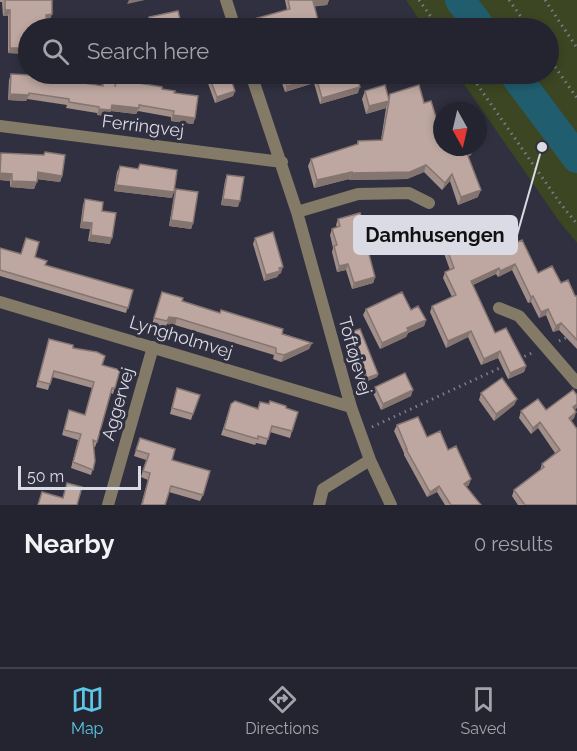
<!DOCTYPE html>
<meta charset="utf-8">
<style>
:root{--surface:#242430;--page:#30303c;--text:#f1f3f6;--muted:#a3a4ab;--line:#41414c;--accent:#5dc7e8}
body{margin:0;font-family:Raleway,sans-serif;background:var(--page);color:var(--text)}
.compass{position:absolute;left:433px;top:102px;width:54px;height:54px;border-radius:50%;background:var(--surface);box-shadow:0 3px 9px #0003;rotate:172deg}
.scale{position:absolute;left:18px;bottom:15px;width:123px;box-sizing:border-box;padding-left:6px;border:3px solid #dbdbe5;border-top:0;font-size:16px;line-height:21px;white-space:nowrap;color:#dbdbe5;-webkit-text-stroke:4px #303040;paint-order:stroke}
.list{margin:0;padding:0;list-style:none}
h2{display:flex;justify-content:space-between;align-items:center;height:78px;margin:0;padding:0 24px;font-size:26px}
h2 small{font-size:20px;font-weight:400;color:var(--muted)}
.icon{flex:none;width:33px;height:33px;fill:none;stroke:currentColor;stroke-width:2;stroke-linecap:round;stroke-linejoin:round}
.map{position:relative;flex:none;width:577px;height:505px;overflow:hidden}
.search{position:absolute;background:var(--surface);box-shadow:0 3px 9px #0003;left:18px;right:18px;top:18px;height:66px;display:flex;align-items:center;gap:15px;box-sizing:border-box;padding:0 21px;border-radius:33px;color:var(--muted);font-size:22px}
.sheet{height:162px;background:var(--surface)}
nav{display:flex;justify-content:space-around;align-items:center;box-sizing:border-box;height:84px;border-top:2px solid var(--line);background:var(--surface);font-size:16px;color:var(--muted)}
nav a{display:grid;justify-items:center;gap:3px}
nav .on{color:var(--accent)}
.map>svg:first-child{display:block}
.green{fill:#3c4623}
.lines{fill:none;stroke-linecap:round;stroke-linejoin:round}
.river{stroke:#205e6f;stroke-width:30}
.path{stroke:#7c7c8a;stroke-width:3;stroke-dasharray:1.5 4.5;stroke-linecap:butt}
.minor{stroke:#837a67;stroke-width:12}
.wall{fill:#a3908a}
.shaded-wall{fill:#857571}
.building{fill:#bea7a1;stroke:#857571;stroke-width:1.5}
.labels{text-anchor:middle;stroke-width:6;stroke-linejoin:round;paint-order:stroke}
.street-label{font-size:18px;fill:#dbdbe5;stroke:#303040}
.leader{fill:none;stroke:#dbdbe5;stroke-width:2}
.callout-dot{fill:#dbdbe5;stroke:#303040;stroke-width:2}
.callout{fill:#dbdbe5;stroke:#dbdbe5;stroke-width:2}
.callout-label{font-size:20px;text-anchor:middle;font-weight:bold;fill:#111}
</style>
<div class="map">
<svg width="577" height="505" viewBox="0 0 577 505">
<rect width="100%" height="100%" fill="#303040"/>
<!-- green -->
<path class="green" d="M 406,0 L 577,0 L 577,243 L 559,221 L 457,74 L 548,74 L 548,28 L 425,28 Z"/>
<g class="lines">
<!-- river -->
<path class="river" d="M 460,0 L 481,28
M 514,74 L 577,158"/>
<!-- path -->
<path class="path" d="M 419,0 L 439,28
M 509,0 L 529,28
M 545,0 L 577,48
M 548,57 L 577,98
M 470,74 L 560,203 L 577,224
M 559,341 L 577,333
M 519,359 L 534,352
M 372,427 L 504,366"/>
<!-- minor -->
<path class="minor" d="M 226,0 L 235,28
M 251,74 L 297,212 L 351,407 L 370,460 L 391,505
M 0,126 L 282,162
M 297,212 L 358,194 L 409,193 L 429,203
M 0,302 L 351,407
M 499,308 L 519,316 L 577,383
M 108,505 L 153,347
M 319,505 L 323,489 L 370,460"/>
</g>
<!-- wall -->
<path class="wall" d="M 0,0 L 52,0 L 50,20 L 47,20 L 28,28 L 28,54 L 8,53 L 8,16 L 3,16 L 2,2 L 0,2 Z
M 285,0 L 329,0 L 327,5 L 314,6 L 320,28 L 253,28 L 252,25 L 254,19 L 287,10 Z
M 149,17 L 181,24 L 187,28 L 147,28 L 146,24 Z
M 28,73 L 65,74 L 63,80 L 101,86 L 104,74 L 132,82 L 174,93 L 195,118 L 193,124 L 171,121 L 171,117 L 138,111 L 136,114 L 111,111 L 109,116 L 97,115 L 97,113 L 66,108 L 67,105 L 27,99 L 26,101 L 8,100 L 9,80 L 11,74 L 28,75 Z
M 206,74 L 229,74 L 235,91 L 233,96 L 215,103 L 205,75 Z
M 279,74 L 356,74 L 358,93 L 320,104 L 314,83 L 285,92 Z
M 365,91 L 389,98 L 390,94 L 424,103 L 440,130 L 471,155 L 468,156 L 478,197 L 458,205 L 450,181 L 442,190 L 424,172 L 407,179 L 349,180 L 349,179 L 314,188 L 308,166 L 311,159 L 357,144 L 358,141 L 381,140 L 386,108 L 366,114 L 362,99 Z
M 45,152 L 62,176 L 60,182 L 37,179 L 34,189 L 10,187 L 10,181 L 0,180 L 0,157 L 1,153 L 44,155 Z
M 120,166 L 172,198 L 114,191 L 117,172 Z
M 227,175 L 238,207 L 221,205 L 225,181 Z
M 176,189 L 193,223 L 191,229 L 169,226 L 174,195 Z
M 85,199 L 102,211 L 110,244 L 88,241 L 90,229 L 80,228 L 83,205 Z
M 338,219 L 370,246 L 368,251 L 375,277 L 373,283 L 352,289 L 346,270 L 337,272 L 332,252 L 333,248 L 330,235 L 332,229 L 337,227 L 336,225 Z
M 474,226 L 487,243 L 538,273 L 561,283 L 575,296 L 577,296 L 577,349 L 559,330 L 553,332 L 546,315 L 539,318 L 531,302 L 528,303 L 512,270 L 498,277 L 496,274 L 473,285 L 495,333 L 526,366 L 524,372 L 508,379 L 498,358 L 481,365 L 468,337 L 446,348 L 430,312 L 432,306 L 452,297 L 443,278 L 445,272 L 450,270 L 437,234 L 439,228 Z
M 255,238 L 281,273 L 279,274 L 277,277 L 264,281 L 253,244 Z
M 0,248 L 35,257 L 45,265 L 133,290 L 126,313 L 0,276 Z
M 162,292 L 182,301 L 312,343 L 309,349 L 281,362 L 273,359 L 274,355 L 175,325 L 167,324 L 165,328 L 152,324 Z
M 366,309 L 411,310 L 426,320 L 424,326 L 408,333 L 406,337 L 380,349 L 363,315 Z
M 351,332 L 378,374 L 377,377 L 365,382 L 350,335 Z
M 49,339 L 73,348 L 102,365 L 120,370 L 113,394 L 111,393 L 97,442 L 95,447 L 93,447 L 95,461 L 91,475 L 71,468 L 78,440 L 62,435 L 69,410 L 85,415 L 92,388 L 52,377 L 48,390 L 36,387 Z
M 375,387 L 411,396 L 381,410 L 373,393 Z
M 481,393 L 517,399 L 514,405 L 494,421 L 479,400 Z
M 175,394 L 193,414 L 191,420 L 170,414 Z
M 231,404 L 258,408 L 286,408 L 292,431 L 290,438 L 270,432 L 266,445 L 256,443 L 255,445 L 221,435 Z
M 575,410 L 576,412 L 574,418 L 571,421 L 577,505 L 518,505 L 512,496 L 514,490 L 540,470 L 542,464 L 555,453 L 538,428 L 531,434 L 519,418 L 521,411 Z
M 397,425 L 427,437 L 448,450 L 469,485 L 466,487 L 481,505 L 445,505 L 437,492 L 427,497 L 404,455 L 404,453 L 394,431 Z
M 140,438 L 172,460 L 203,495 L 200,501 L 169,492 L 165,505 L 141,505 L 148,480 L 141,477 L 146,460 L 134,456 Z"/>
<!-- shaded-wall -->
<path class="shaded-wall" d="M 129,0 L 145,0 L 127,4 Z
M 322,0 L 329,0 L 327,5 L 311,7 L 313,1 Z
M 5,10 L 10,10 L 8,16 L 3,16 Z
M 52,14 L 50,20 L 44,20 L 46,15 Z
M 47,24 L 46,28 L 35,28 L 36,25 Z
M 10,48 L 28,48 L 28,54 L 8,53 Z
M 316,77 L 314,83 L 285,92 L 287,86 Z
M 360,87 L 358,93 L 320,104 L 322,98 Z
M 235,91 L 233,96 L 215,103 L 217,97 Z
M 10,94 L 29,95 L 26,101 L 8,100 Z
M 389,101 L 386,108 L 366,114 L 369,106 Z
M 112,105 L 139,108 L 136,114 L 111,111 L 109,116 L 97,115 L 99,109 Z
M 173,115 L 195,118 L 193,124 L 171,121 Z
M 474,148 L 471,155 L 464,158 L 466,151 Z
M 426,165 L 424,172 L 407,179 L 349,180 L 352,173 Z
M 38,172 L 62,176 L 60,182 L 36,179 Z
M 352,172 L 349,179 L 314,188 L 317,180 Z
M 0,173 L 12,174 L 10,181 L 0,180 Z
M 452,174 L 450,181 L 442,190 L 445,183 Z
M 12,181 L 37,182 L 34,189 L 10,187 Z
M 116,185 L 174,192 L 172,198 L 114,191 Z
M 481,190 L 478,197 L 458,205 L 461,197 Z
M 223,199 L 240,201 L 238,207 L 221,205 Z
M 171,220 L 193,223 L 191,229 L 169,226 Z
M 82,222 L 92,223 L 90,229 L 80,228 Z
M 91,235 L 112,238 L 110,244 L 88,241 Z
M 348,264 L 346,270 L 337,272 L 339,266 Z
M 515,264 L 512,270 L 498,277 L 500,271 Z
M 283,267 L 281,273 L 279,274 L 277,277 L 264,281 L 266,275 Z
M 499,268 L 496,274 L 468,287 L 471,281 Z
M 375,277 L 373,283 L 352,289 L 354,283 Z
M 533,296 L 531,302 L 528,303 L 531,297 Z
M 548,309 L 546,315 L 539,318 L 541,312 Z
M 169,317 L 177,318 L 175,325 L 167,324 Z
M 426,320 L 424,326 L 408,333 L 406,337 L 380,349 L 382,343 L 407,328 Z
M 561,323 L 559,330 L 553,332 L 556,326 Z
M 471,331 L 468,337 L 446,348 L 448,341 Z
M 312,343 L 309,349 L 281,362 L 284,355 Z
M 500,351 L 498,358 L 481,365 L 484,359 Z
M 526,366 L 524,372 L 508,379 L 510,373 Z
M 378,374 L 377,377 L 365,382 L 367,378 Z
M 413,390 L 411,396 L 381,410 L 383,404 Z
M 517,399 L 514,405 L 494,421 L 496,414 Z
M 577,404 L 577,408 L 570,413 L 573,407 Z
M 576,412 L 574,418 L 567,424 L 569,418 Z
M 540,422 L 538,428 L 531,434 L 533,428 Z
M 471,479 L 469,485 L 461,489 L 464,484 Z
M 439,486 L 437,492 L 427,497 L 430,492 Z"/>
<!-- building -->
<path class="building" d="M 5,0 L 52,0 L 52,14 L 46,15 L 47,24 L 36,25 L 36,28 L 28,28 L 28,48 L 10,48 L 10,10 L 5,10 Z
M 288,0 L 322,0 L 313,1 L 320,28 L 256,28 L 254,19 L 290,9 Z
M 178,11 L 181,24 L 186,23 L 187,28 L 151,28 L 149,17 Z
M 11,74 L 29,75 L 29,74 L 65,74 L 63,80 L 103,86 L 104,74 L 117,74 L 115,87 L 117,74 L 130,74 L 133,75 L 132,82 L 162,87 L 162,89 L 175,91 L 174,93 L 198,96 L 195,118 L 173,115 L 174,111 L 139,105 L 139,108 L 112,105 L 111,110 L 99,109 L 99,107 L 69,102 L 69,99 L 29,93 L 29,95 L 10,94 Z
M 208,74 L 229,74 L 235,91 L 217,97 Z
M 283,74 L 356,74 L 360,87 L 322,98 L 316,77 L 287,86 Z
M 385,85 L 389,100 L 390,94 L 419,85 L 424,103 L 431,101 L 440,130 L 442,129 L 442,147 L 474,147 L 474,148 L 466,151 L 481,190 L 461,197 L 452,174 L 445,183 L 426,165 L 410,172 L 352,173 L 352,172 L 317,180 L 311,159 L 358,144 L 358,141 L 382,140 L 389,101 L 369,106 L 365,91 Z
M 45,152 L 65,155 L 62,176 L 38,172 L 37,182 L 12,181 L 12,174 L 0,173 L 1,153 L 44,155 Z
M 140,164 L 177,170 L 174,192 L 116,185 L 120,166 L 138,169 Z
M 227,175 L 244,177 L 240,201 L 223,199 Z
M 176,189 L 198,192 L 193,223 L 171,220 Z
M 85,199 L 103,202 L 102,211 L 116,213 L 112,238 L 91,235 L 92,223 L 82,222 Z
M 360,213 L 370,246 L 367,247 L 375,277 L 354,283 L 348,264 L 339,266 L 334,246 L 337,245 L 332,229 L 340,226 L 338,219 Z
M 471,216 L 474,226 L 480,224 L 487,243 L 496,239 L 500,250 L 522,240 L 538,273 L 552,266 L 561,283 L 568,280 L 575,296 L 577,296 L 577,340 L 561,323 L 556,326 L 548,309 L 541,312 L 533,296 L 531,297 L 515,264 L 500,271 L 499,268 L 471,281 L 495,333 L 506,328 L 526,366 L 510,373 L 500,351 L 484,359 L 471,331 L 448,341 L 432,306 L 456,295 L 445,272 L 454,268 L 439,228 Z
M 273,232 L 283,267 L 279,268 L 280,271 L 266,275 L 255,238 Z
M 26,238 L 39,242 L 35,257 L 47,261 L 45,265 L 133,290 L 128,308 L 0,270 L 0,248 L 21,254 Z
M 162,292 L 183,298 L 182,301 L 220,313 L 221,310 L 283,329 L 282,334 L 312,343 L 284,355 L 276,353 L 276,348 L 177,318 L 169,317 L 167,321 L 154,318 Z
M 402,292 L 411,310 L 418,306 L 426,320 L 407,328 L 408,331 L 382,343 L 366,309 Z
M 360,329 L 378,374 L 367,378 L 351,332 Z
M 49,339 L 73,345 L 73,348 L 97,352 L 105,356 L 102,365 L 120,370 L 115,388 L 112,388 L 97,442 L 93,440 L 95,461 L 93,470 L 73,462 L 81,434 L 64,430 L 69,410 L 85,415 L 94,382 L 54,371 L 50,384 L 38,381 Z
M 405,373 L 413,390 L 383,404 L 375,387 Z
M 502,378 L 517,399 L 496,414 L 481,393 Z
M 177,388 L 200,395 L 193,414 L 172,408 Z
M 573,390 L 577,395 L 577,404 L 573,407 L 576,412 L 569,418 L 577,429 L 577,505 L 525,505 L 514,490 L 544,467 L 542,464 L 560,450 L 540,422 L 533,428 L 521,411 L 538,399 L 546,410 Z
M 235,401 L 258,409 L 260,402 L 269,404 L 270,401 L 286,406 L 286,408 L 298,412 L 292,431 L 272,426 L 268,439 L 258,436 L 258,439 L 224,429 L 231,404 Z
M 418,417 L 427,437 L 440,431 L 448,450 L 456,446 L 471,479 L 464,484 L 481,505 L 451,505 L 439,486 L 430,492 L 406,449 L 407,449 L 397,425 Z
M 140,438 L 175,449 L 172,460 L 210,471 L 203,495 L 171,486 L 165,505 L 142,505 L 150,473 L 143,471 L 149,454 L 136,450 Z
M 67,483 L 82,487 L 77,505 L 38,505 L 42,492 L 63,498 Z"/>
<g class="labels">
<!-- street labels -->
<g class="street-label">
<text transform="translate(143 126) rotate(7)" y="6">Ferringvej</text>
<text transform="translate(181 337) rotate(17)" y="6">Lyngholmvej</text>
<text transform="translate(355 356) rotate(74)" y="6">Toftøjevej</text>
<text transform="translate(118 404) rotate(-74)" y="6">Aggervej</text>
</g>
</g>
<!-- callouts -->
<path class="leader" d="M542 147L517 235"/>
<circle class="callout-dot" cx="542" cy="147" r="6"/>
<rect class="callout" x="354" y="216" width="163" height="38" rx="6"/>
<g class="callout-label">
<text x="435" y="242">Damhusengen</text>
</g>
</svg>
<svg class="compass" viewBox="-18 -18 36 36"><path d="M0-13l5 13h-10z" fill="#e53935"/><path d="M0 13l5-13h-10z" fill="#a3a4ab"/></svg>
<div class="scale">50 m</div>
<div class="search"><svg class="icon" aria-label="search" viewBox="0 0 24 24"><circle cx="10" cy="10" r="6"/><path d="M15 15l6 6"/></svg>Search here</div>
</div>
<section class="sheet">
<h2>Nearby<small>0 results</small></h2>
<ul class="list">
</ul>
</section>
<nav>
<a class="on"><svg class="icon" aria-label="map" viewBox="0 0 24 24"><path d="M3 6l6-2 6 2 6-2v14l-6 2-6-2-6 2zM9 4v14M15 6v14"/></svg>Map</a>
<a><svg class="icon" aria-label="directions" viewBox="0 0 24 24"><path d="M12 3l9 9-9 9-9-9zM9 14v-3h6M13 9l2 2-2 2"/></svg>Directions</a>
<a><svg class="icon" aria-label="saved" viewBox="0 0 24 24"><path d="M7 4h10v16l-5-4-5 4z"/></svg>Saved</a>
</nav>
